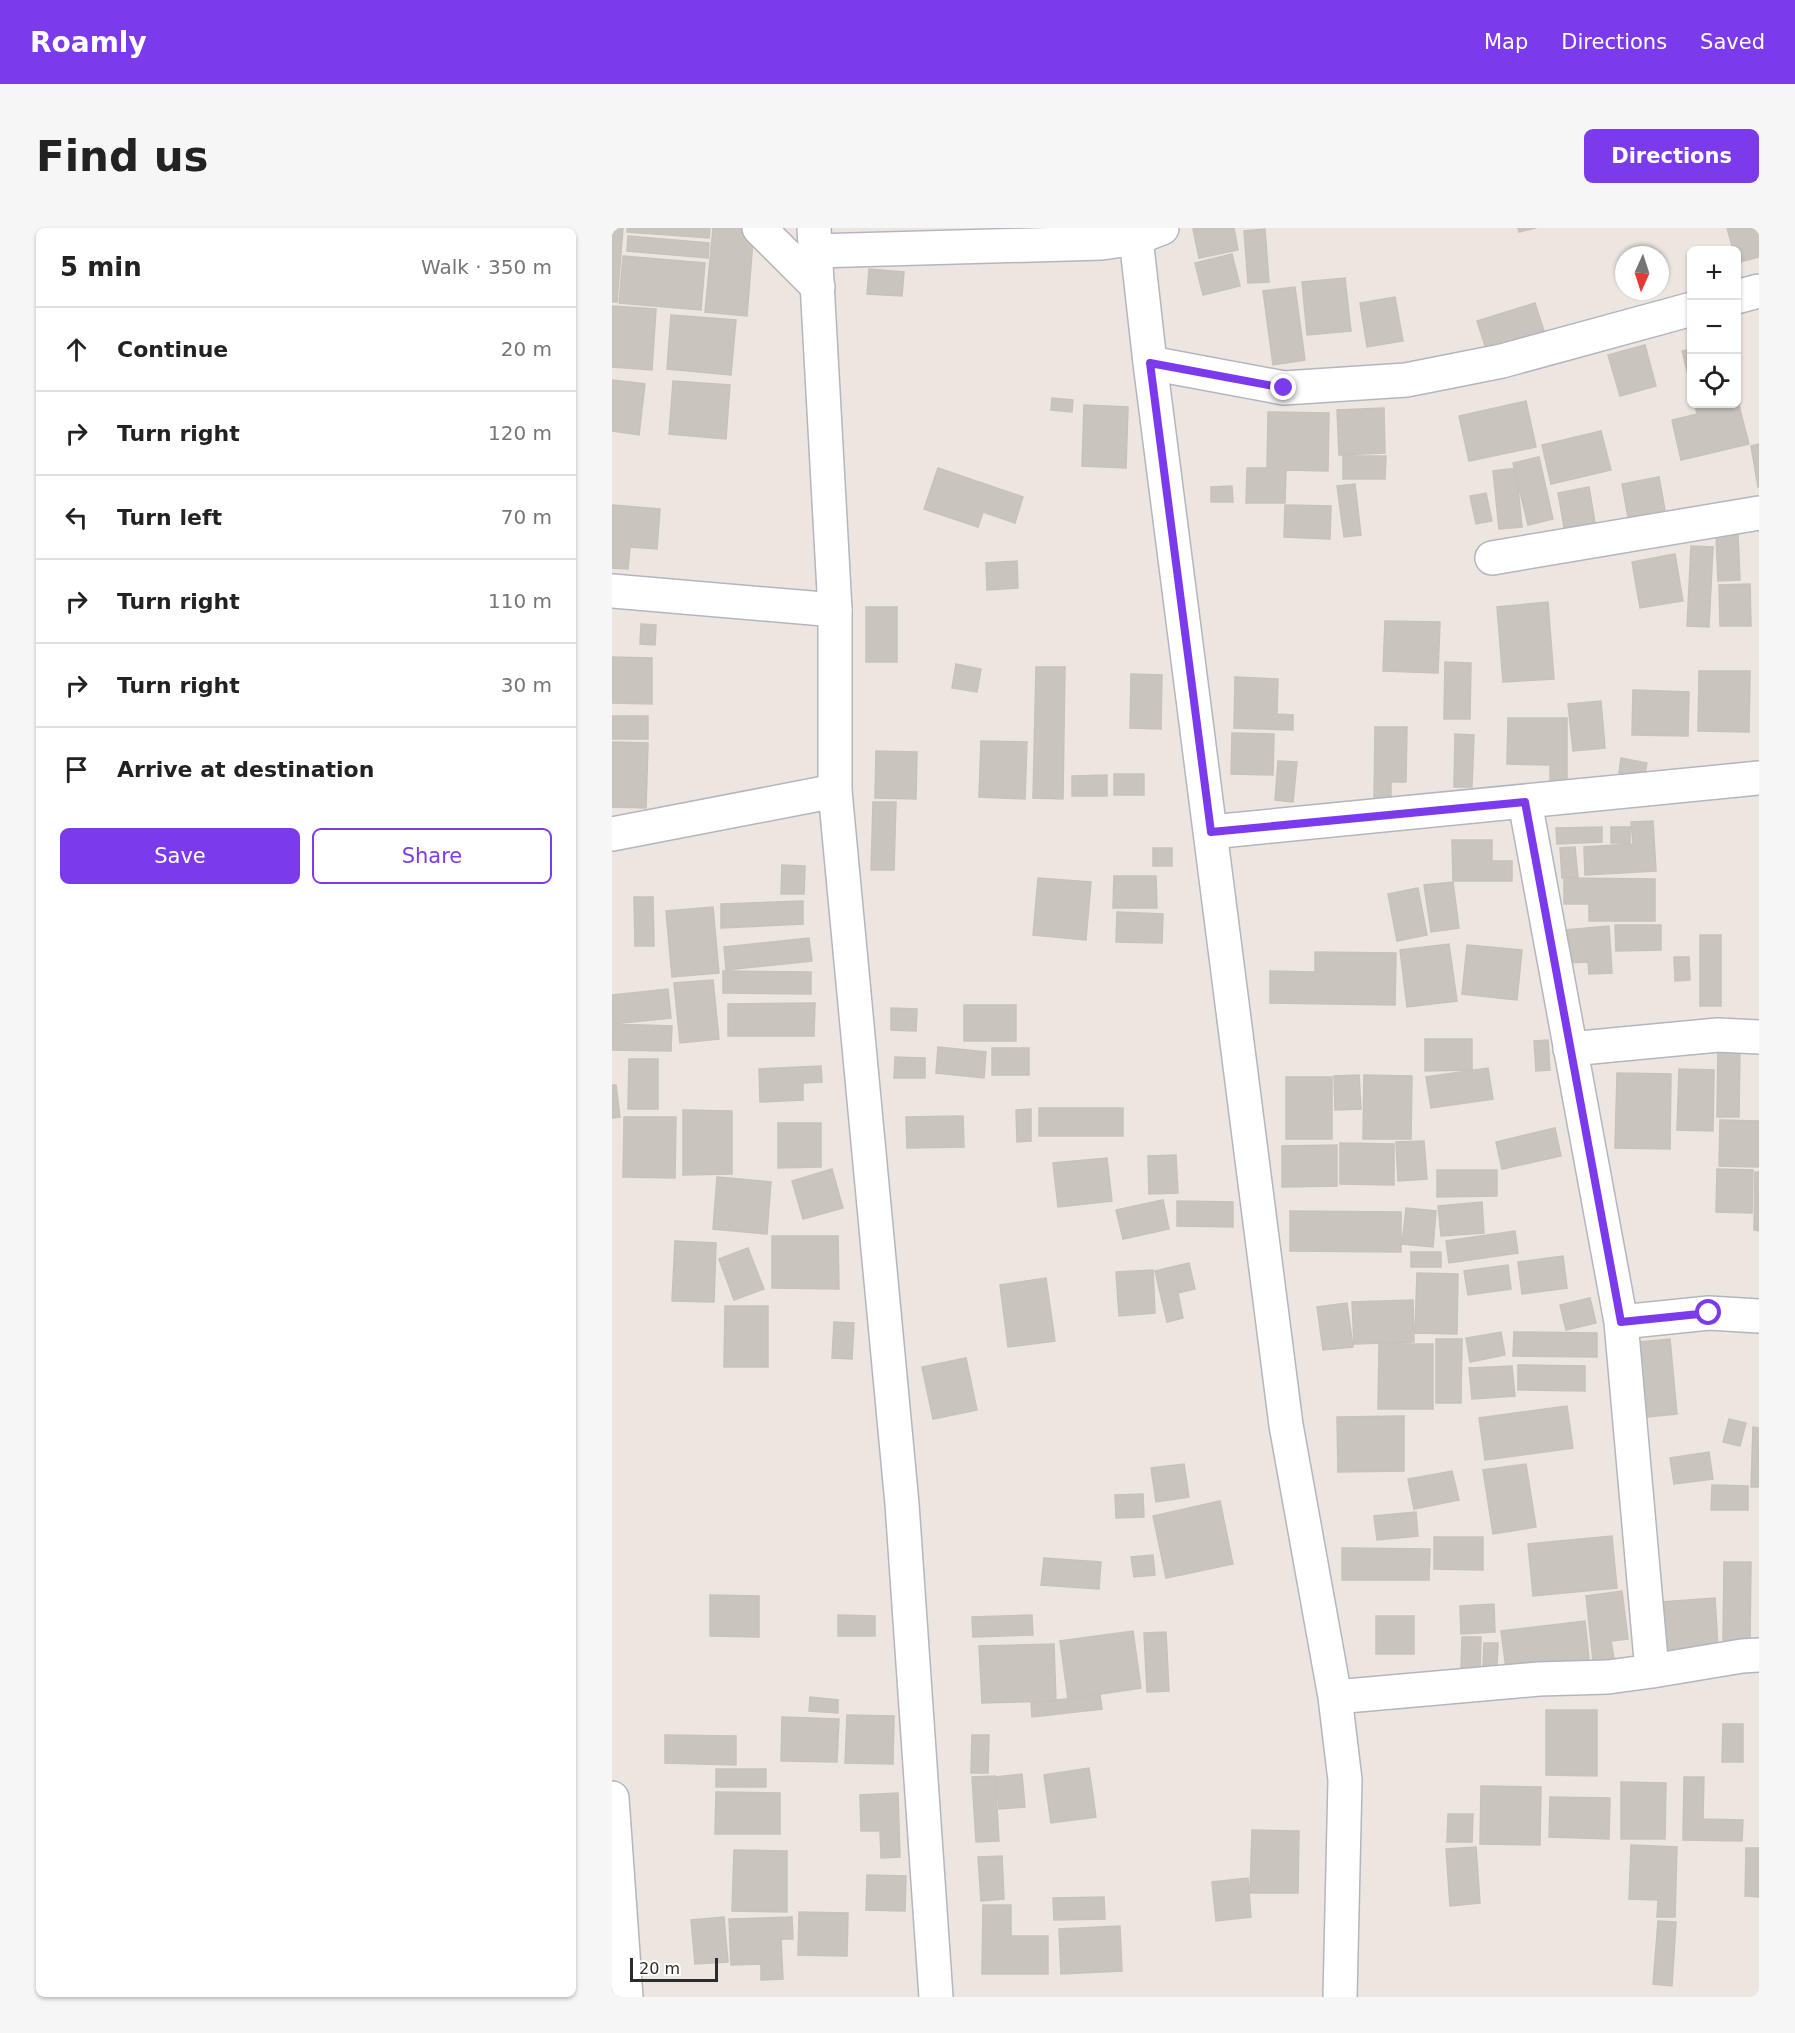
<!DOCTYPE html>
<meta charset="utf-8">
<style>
:root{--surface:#fff;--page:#f6f6f6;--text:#222;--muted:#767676;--line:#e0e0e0;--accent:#7c3aed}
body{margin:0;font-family:"DejaVu Sans",sans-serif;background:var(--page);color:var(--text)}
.controls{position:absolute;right:18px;top:18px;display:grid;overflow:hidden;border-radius:9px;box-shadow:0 2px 4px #0004}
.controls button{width:54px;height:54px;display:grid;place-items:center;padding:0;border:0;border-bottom:2px solid var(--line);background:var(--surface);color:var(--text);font:30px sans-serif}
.compass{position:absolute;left:1003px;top:18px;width:54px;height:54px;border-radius:50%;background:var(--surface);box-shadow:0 2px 4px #0004;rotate:183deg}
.scale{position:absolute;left:18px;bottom:15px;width:88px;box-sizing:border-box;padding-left:6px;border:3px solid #2c2c2c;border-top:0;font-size:16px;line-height:21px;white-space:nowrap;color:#2c2c2c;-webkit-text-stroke:4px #fff;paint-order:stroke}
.stop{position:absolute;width:18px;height:18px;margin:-14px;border:4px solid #7c3aed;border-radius:50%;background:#fff}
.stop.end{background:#7c3aed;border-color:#fff;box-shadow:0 2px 6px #0008}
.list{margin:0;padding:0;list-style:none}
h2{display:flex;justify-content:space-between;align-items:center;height:78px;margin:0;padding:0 24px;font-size:26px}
h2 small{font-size:20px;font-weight:400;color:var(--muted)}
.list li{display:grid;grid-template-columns:39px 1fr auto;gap:18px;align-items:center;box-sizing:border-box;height:84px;padding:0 24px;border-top:2px solid var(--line)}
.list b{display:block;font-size:22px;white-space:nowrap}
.list em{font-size:20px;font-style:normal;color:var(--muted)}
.actions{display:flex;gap:12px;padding:18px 24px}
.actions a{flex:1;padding:14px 0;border:2px solid var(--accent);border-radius:9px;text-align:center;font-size:21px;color:var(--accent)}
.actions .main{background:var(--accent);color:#fff}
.icon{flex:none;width:33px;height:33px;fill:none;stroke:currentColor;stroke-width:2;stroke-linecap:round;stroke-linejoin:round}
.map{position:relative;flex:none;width:1147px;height:1769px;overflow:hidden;border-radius:9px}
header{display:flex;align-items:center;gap:36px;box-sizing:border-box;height:84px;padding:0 30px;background:var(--accent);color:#fff}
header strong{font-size:28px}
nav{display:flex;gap:33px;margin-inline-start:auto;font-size:21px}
.intro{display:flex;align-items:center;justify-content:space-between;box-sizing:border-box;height:144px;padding:0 36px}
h1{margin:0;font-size:42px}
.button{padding:15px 27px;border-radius:9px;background:var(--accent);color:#fff;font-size:21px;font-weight:700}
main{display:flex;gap:36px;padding:0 36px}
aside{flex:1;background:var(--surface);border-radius:9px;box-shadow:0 2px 4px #0004}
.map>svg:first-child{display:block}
.building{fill:#c9c4be;stroke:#c8c2b9;stroke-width:1.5}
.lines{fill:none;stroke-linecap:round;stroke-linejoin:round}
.street-casing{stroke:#b3b6bf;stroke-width:36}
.secondary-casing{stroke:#b3b6bf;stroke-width:36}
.street{stroke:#fff;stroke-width:33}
.secondary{stroke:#fff;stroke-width:33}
.route{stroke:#7c3aed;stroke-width:8}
</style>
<header>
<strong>Roamly</strong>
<nav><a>Map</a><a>Directions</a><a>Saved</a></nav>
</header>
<div class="intro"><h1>Find us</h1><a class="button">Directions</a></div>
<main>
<aside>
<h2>5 min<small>Walk · 350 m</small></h2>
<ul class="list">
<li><svg class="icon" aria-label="ahead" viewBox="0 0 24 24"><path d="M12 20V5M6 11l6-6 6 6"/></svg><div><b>Continue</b></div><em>20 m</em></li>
<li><svg class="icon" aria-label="right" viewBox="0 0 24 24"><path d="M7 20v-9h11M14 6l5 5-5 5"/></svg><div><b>Turn right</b></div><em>120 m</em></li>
<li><svg class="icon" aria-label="left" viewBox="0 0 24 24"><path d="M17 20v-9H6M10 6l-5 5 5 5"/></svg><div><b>Turn left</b></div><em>70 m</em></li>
<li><svg class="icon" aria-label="right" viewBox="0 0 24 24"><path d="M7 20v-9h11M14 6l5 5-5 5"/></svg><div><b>Turn right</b></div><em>110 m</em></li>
<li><svg class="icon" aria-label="right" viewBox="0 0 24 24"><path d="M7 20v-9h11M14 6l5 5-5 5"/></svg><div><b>Turn right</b></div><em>30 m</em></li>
<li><svg class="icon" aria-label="arrive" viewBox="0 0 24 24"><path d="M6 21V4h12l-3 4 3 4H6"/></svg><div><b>Arrive at destination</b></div></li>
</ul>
<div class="actions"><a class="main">Save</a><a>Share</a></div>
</aside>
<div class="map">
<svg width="1147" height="1769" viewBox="0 0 1147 1769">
<rect width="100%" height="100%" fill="#ede6e0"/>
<!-- building -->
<path class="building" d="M 0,0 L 11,0 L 5,74 L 0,74 Z
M 15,0 L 98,0 L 97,10 L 15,4 Z
M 101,0 L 142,0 L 135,88 L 93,84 Z
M 586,0 L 622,0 L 626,22 L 587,30 L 581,1 Z
M 906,0 L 924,0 L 907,4 Z
M 1115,0 L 1147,0 L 1147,29 L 1124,35 L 1124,22 L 1121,22 Z
M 653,1 L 657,54 L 636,55 L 632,3 Z
M 16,8 L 97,15 L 96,30 L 15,23 Z
M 620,26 L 628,58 L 591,67 L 583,35 Z
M 11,28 L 93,35 L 89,82 L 7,75 Z
M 257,41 L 292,44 L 290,68 L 255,66 Z
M 733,50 L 739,103 L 695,107 L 690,54 Z
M 683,59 L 693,132 L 661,137 L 651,63 Z
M 783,69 L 791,113 L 755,119 L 748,75 Z
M 923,75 L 934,109 L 876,127 L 865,93 Z
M 0,78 L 44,81 L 40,142 L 0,139 Z
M 59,87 L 124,92 L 119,147 L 55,141 Z
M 1033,117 L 1044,158 L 1008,168 L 996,127 Z
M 1080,121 L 1080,162 L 1070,123 Z
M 0,152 L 33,156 L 27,207 L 0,203 Z
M 61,153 L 118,157 L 114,211 L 57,206 Z
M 1124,166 L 1137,216 L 1069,232 L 1060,192 L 1085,186 L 1083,176 L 1124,176 Z
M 440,170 L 461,172 L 460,184 L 439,182 Z
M 914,173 L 924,219 L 857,233 L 847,188 Z
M 472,177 L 516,179 L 514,240 L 470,238 Z
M 772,180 L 773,225 L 727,227 L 725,182 Z
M 656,184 L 717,185 L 716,243 L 674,242 L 673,275 L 634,275 L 635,240 L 655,240 Z
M 989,203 L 999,242 L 939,256 L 930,217 Z
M 1147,216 L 1147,259 L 1146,259 L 1139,218 Z
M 731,228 L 774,228 L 773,251 L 731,251 Z
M 927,229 L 941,291 L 916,297 L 901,235 Z
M 326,240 L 411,269 L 403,295 L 371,284 L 366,299 L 312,281 Z
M 904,240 L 910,299 L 887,301 L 881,243 Z
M 1047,249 L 1053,282 L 1016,289 L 1010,256 Z
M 743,256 L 749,307 L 732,309 L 725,258 Z
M 620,258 L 621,274 L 599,274 L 599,259 Z
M 977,259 L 984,300 L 953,305 L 946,265 Z
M 874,265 L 880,293 L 864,296 L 858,268 Z
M 0,277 L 48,281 L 45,321 L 18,319 L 16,341 L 0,340 Z
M 673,277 L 719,278 L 718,311 L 672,309 Z
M 1126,306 L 1128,352 L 1106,353 L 1104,307 Z
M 1079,318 L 1101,319 L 1097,399 L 1075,398 Z
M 1063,326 L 1071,373 L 1028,380 L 1020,334 Z
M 405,333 L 406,360 L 375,362 L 374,335 Z
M 1138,356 L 1139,398 L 1108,398 L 1107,357 Z
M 936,374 L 942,451 L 891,454 L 885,379 Z
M 254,379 L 285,379 L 285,434 L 254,434 Z
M 773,393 L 828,394 L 826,445 L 771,443 Z
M 29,396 L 44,397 L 43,417 L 28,416 Z
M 0,429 L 40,430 L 40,476 L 0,475 Z
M 833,434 L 859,435 L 858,491 L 832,491 Z
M 344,436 L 369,441 L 365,464 L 340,460 Z
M 424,439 L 453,439 L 451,571 L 421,570 Z
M 1087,443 L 1138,443 L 1137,504 L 1086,503 Z
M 519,446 L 550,447 L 549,501 L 518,500 Z
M 623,449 L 666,451 L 665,486 L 681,487 L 681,502 L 622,500 Z
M 1021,462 L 1077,464 L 1076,508 L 1020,507 Z
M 989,473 L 993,520 L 961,523 L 956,476 Z
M 0,488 L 36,488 L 36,511 L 0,511 Z
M 896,490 L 955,490 L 955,560 L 938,559 L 938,537 L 895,536 Z
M 763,499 L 795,499 L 794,554 L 779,554 L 779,573 L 762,573 Z
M 620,505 L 662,506 L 661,547 L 619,546 Z
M 843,506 L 862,507 L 860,559 L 842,559 Z
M 369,513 L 415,514 L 413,571 L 367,569 Z
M 0,514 L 36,515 L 34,580 L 0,579 Z
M 264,523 L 305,524 L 304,571 L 263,570 Z
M 1009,530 L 1035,535 L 1032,550 L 1007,545 Z
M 666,533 L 685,534 L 681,574 L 663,572 Z
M 502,546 L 532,546 L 532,567 L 502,567 Z
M 495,547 L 495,568 L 460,568 L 460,548 Z
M 261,574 L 284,574 L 282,642 L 259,642 Z
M 1041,593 L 1044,643 L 973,647 L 972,619 L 1021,616 L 1019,594 Z
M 990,599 L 990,614 L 945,616 L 944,600 Z
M 999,599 L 1018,599 L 1018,615 L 999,615 Z
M 840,612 L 880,612 L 880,633 L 900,633 L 900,653 L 841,653 Z
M 963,619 L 966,649 L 950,650 L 948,620 Z
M 541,620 L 560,620 L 560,638 L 541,638 Z
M 170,637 L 193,638 L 192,666 L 169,666 Z
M 502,648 L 544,648 L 545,680 L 501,680 Z
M 426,650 L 479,654 L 474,712 L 421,707 Z
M 952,650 L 1043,651 L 1043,693 L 977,693 L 977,676 L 952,676 Z
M 841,654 L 847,700 L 819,704 L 812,657 Z
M 806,660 L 815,707 L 785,713 L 776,666 Z
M 22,669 L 41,669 L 42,718 L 23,718 Z
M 191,673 L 191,696 L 109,700 L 109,676 Z
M 101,679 L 107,745 L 60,749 L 54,683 Z
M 505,684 L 551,686 L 550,715 L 504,714 Z
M 1003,697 L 1049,697 L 1049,722 L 1004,723 Z
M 997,698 L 1000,745 L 977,746 L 976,734 L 956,735 L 953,702 Z
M 1088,707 L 1109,707 L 1109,778 L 1088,778 Z
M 197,710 L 200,733 L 114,742 L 112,719 Z
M 837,716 L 845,773 L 795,779 L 788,722 Z
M 855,717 L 910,722 L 905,772 L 850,766 Z
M 703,724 L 784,725 L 783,777 L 658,775 L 658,743 L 703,744 Z
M 1062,729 L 1077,729 L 1078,752 L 1063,753 Z
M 111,743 L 199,744 L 199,766 L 111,765 Z
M 101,752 L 107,811 L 68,815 L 62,755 Z
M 56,761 L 59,790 L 0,796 L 0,767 Z
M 203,775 L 202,808 L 116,808 L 116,776 Z
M 352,777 L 404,777 L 404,813 L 352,813 Z
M 279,780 L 305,781 L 304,803 L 279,802 Z
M 0,796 L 60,798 L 59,823 L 0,822 Z
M 813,811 L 860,811 L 860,842 L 813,843 Z
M 936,812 L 938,842 L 924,843 L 922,813 Z
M 1106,816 L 1128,816 L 1127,889 L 1105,889 Z
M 326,819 L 374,824 L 372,850 L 324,845 Z
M 380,820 L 417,820 L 417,847 L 380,847 Z
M 283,829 L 313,830 L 313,850 L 282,850 Z
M 17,831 L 46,831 L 46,881 L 16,881 Z
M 209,838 L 210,854 L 191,855 L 191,872 L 148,874 L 147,841 Z
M 876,840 L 881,871 L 819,880 L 814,849 Z
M 1067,841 L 1102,842 L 1101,903 L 1065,902 Z
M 1005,845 L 1059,846 L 1058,921 L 1003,920 Z
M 747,847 L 749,881 L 723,882 L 722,848 Z
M 752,847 L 800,848 L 799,911 L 751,911 Z
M 674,849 L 720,849 L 720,911 L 674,911 Z
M 0,857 L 4,857 L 8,889 L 0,890 Z
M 427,880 L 511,880 L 511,908 L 427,908 Z
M 419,881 L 419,913 L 405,914 L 404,882 Z
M 71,882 L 120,883 L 120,946 L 71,947 Z
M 351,888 L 352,919 L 295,920 L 294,889 Z
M 12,889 L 64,889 L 63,950 L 11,949 Z
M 1108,892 L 1147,893 L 1147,939 L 1107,938 Z
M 166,895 L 209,895 L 209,939 L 166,940 Z
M 943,900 L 949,928 L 890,941 L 884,914 Z
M 812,913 L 815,951 L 786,953 L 784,914 Z
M 728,915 L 782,916 L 782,957 L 728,956 Z
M 725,917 L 725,958 L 670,959 L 670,918 Z
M 564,927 L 566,965 L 537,966 L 536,928 Z
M 495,930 L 500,973 L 446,979 L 441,935 Z
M 220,941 L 231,980 L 191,991 L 180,953 Z
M 1105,941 L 1141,942 L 1140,985 L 1104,984 Z
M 825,942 L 885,942 L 885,968 L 825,969 Z
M 1143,944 L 1147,944 L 1147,1003 L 1142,1002 Z
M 105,949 L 159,954 L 155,1006 L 101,1001 Z
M 551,972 L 557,1001 L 511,1011 L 504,982 Z
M 565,973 L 621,974 L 621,999 L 565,998 Z
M 870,974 L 872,1005 L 829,1008 L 826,978 Z
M 794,980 L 824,983 L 821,1019 L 790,1016 Z
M 678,983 L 789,984 L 789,1024 L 678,1023 Z
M 903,1003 L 906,1025 L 837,1035 L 834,1013 Z
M 160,1008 L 226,1008 L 227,1061 L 160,1060 Z
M 63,1013 L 104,1015 L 102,1074 L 60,1073 Z
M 136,1020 L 152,1061 L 122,1072 L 107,1031 Z
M 799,1024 L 829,1024 L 829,1039 L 799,1039 Z
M 951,1028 L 955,1060 L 910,1066 L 906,1034 Z
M 577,1035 L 583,1061 L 566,1065 L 571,1090 L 555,1094 L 543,1043 Z
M 896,1037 L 899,1061 L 856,1067 L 852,1043 Z
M 541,1042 L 543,1085 L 507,1088 L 504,1044 Z
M 805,1045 L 846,1046 L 845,1106 L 803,1105 Z
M 434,1050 L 443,1113 L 396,1119 L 388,1057 Z
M 978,1070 L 984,1095 L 954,1102 L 948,1077 Z
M 801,1072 L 802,1114 L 742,1116 L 740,1074 Z
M 735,1075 L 741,1119 L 711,1122 L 705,1079 Z
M 113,1078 L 156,1078 L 156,1139 L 112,1139 Z
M 222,1094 L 242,1095 L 240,1131 L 220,1130 Z
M 889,1104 L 893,1127 L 858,1134 L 854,1110 Z
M 902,1104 L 985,1105 L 985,1129 L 901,1128 Z
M 824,1111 L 850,1111 L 849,1175 L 824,1175 Z
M 1058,1111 L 1065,1186 L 1035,1189 L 1028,1114 Z
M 767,1116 L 821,1116 L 821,1181 L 766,1181 Z
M 354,1130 L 365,1182 L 321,1191 L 310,1139 Z
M 906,1137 L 973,1138 L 973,1163 L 906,1162 Z
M 900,1138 L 903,1168 L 860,1171 L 857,1140 Z
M 955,1178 L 961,1220 L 873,1232 L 867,1190 Z
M 792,1188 L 792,1243 L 726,1244 L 725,1189 Z
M 1117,1191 L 1134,1195 L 1128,1218 L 1111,1214 Z
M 1141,1199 L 1147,1200 L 1147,1259 L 1139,1259 Z
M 1097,1224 L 1101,1251 L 1062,1256 L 1058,1230 Z
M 572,1236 L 577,1269 L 544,1274 L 539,1240 Z
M 914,1236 L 924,1299 L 881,1306 L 871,1242 Z
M 840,1243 L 847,1272 L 802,1281 L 796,1251 Z
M 1100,1257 L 1136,1258 L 1136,1282 L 1099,1282 Z
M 531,1266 L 532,1289 L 504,1290 L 503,1267 Z
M 608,1273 L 621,1336 L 554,1350 L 541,1288 Z
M 804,1284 L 806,1308 L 765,1312 L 762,1288 Z
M 1000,1308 L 1005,1360 L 921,1368 L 916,1316 Z
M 822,1309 L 871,1309 L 871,1342 L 822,1341 Z
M 730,1320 L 818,1321 L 817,1352 L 730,1352 Z
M 541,1327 L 543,1347 L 522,1349 L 519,1329 Z
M 432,1330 L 489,1334 L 487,1361 L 429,1357 Z
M 1112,1334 L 1139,1334 L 1138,1414 L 1111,1413 Z
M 1010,1363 L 1016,1411 L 999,1413 L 1002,1430 L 981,1433 L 974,1368 Z
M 98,1367 L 147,1368 L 147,1409 L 98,1408 Z
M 1103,1370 L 1106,1419 L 1052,1423 L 1048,1374 Z
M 882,1376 L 883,1404 L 849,1406 L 848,1378 Z
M 226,1387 L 263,1388 L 263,1408 L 226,1408 Z
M 420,1387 L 421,1407 L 361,1409 L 360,1389 Z
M 764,1388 L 802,1388 L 802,1426 L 764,1426 Z
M 973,1393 L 977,1431 L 894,1441 L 889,1403 Z
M 521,1403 L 529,1460 L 456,1471 L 448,1413 Z
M 554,1404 L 557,1463 L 535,1464 L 532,1405 Z
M 850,1409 L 869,1409 L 868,1443 L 849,1442 Z
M 872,1415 L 886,1415 L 885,1438 L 871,1437 Z
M 442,1416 L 444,1473 L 370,1475 L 367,1418 Z
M 488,1467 L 490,1481 L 420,1489 L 419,1475 Z
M 198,1469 L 226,1472 L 226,1485 L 197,1483 Z
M 934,1482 L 985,1482 L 985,1548 L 934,1547 Z
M 235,1487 L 282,1488 L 281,1536 L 233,1535 Z
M 170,1489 L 227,1491 L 225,1534 L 169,1533 Z
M 1111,1496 L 1131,1496 L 1131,1534 L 1110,1534 Z
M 53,1507 L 124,1508 L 124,1537 L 53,1535 Z
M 360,1507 L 377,1507 L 376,1545 L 359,1545 Z
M 477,1540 L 484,1589 L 439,1595 L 432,1547 Z
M 104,1541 L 154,1541 L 154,1559 L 104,1559 Z
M 410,1546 L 413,1579 L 387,1581 L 384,1549 Z
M 383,1548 L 387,1613 L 364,1614 L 360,1549 Z
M 1072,1549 L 1092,1549 L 1091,1591 L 1131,1592 L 1130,1613 L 1071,1612 Z
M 1009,1554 L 1054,1555 L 1053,1611 L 1009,1611 Z
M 869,1558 L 929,1559 L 928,1617 L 868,1616 Z
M 104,1564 L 168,1565 L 168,1606 L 103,1606 Z
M 286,1565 L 288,1629 L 269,1630 L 268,1603 L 249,1603 L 248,1567 Z
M 938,1569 L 998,1570 L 997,1611 L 937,1609 Z
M 836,1586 L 861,1586 L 860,1614 L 835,1614 Z
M 640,1602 L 687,1603 L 686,1665 L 638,1665 Z
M 1019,1617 L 1065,1619 L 1063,1689 L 1045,1689 L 1046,1672 L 1017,1671 Z
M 864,1619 L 868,1675 L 838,1678 L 834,1621 Z
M 1134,1620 L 1147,1620 L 1147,1669 L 1133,1668 Z
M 122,1622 L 175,1623 L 175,1684 L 120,1683 Z
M 390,1628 L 392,1671 L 369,1673 L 366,1629 Z
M 255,1647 L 294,1648 L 293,1683 L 254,1682 Z
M 636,1650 L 639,1689 L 604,1693 L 600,1654 Z
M 492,1669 L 493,1691 L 442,1692 L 441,1670 Z
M 371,1677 L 399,1677 L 399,1708 L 436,1708 L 436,1746 L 370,1746 Z
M 187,1684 L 236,1685 L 235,1728 L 186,1727 Z
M 112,1689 L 116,1734 L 83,1736 L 79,1692 Z
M 180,1689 L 181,1711 L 169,1711 L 171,1751 L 149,1752 L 149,1736 L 119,1737 L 117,1691 Z
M 1046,1693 L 1064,1694 L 1060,1758 L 1041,1756 Z
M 508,1698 L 510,1743 L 449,1746 L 447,1701 Z"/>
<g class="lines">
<!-- street casing -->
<g class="street-casing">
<path id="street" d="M 147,0 L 206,59
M 524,10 L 538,135 L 674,1197 L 723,1469 L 733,1552 L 728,1769
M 203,23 L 490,15 L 524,10 L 550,0
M 1124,69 L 1147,63
M 538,135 L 672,160 L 794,152 L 890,133 L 1080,81
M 880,330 L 1147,285
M 0,363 L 223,382
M 913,574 L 1009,1094 L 1040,1443
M 599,604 L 1147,550
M 0,606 L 223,563
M 958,821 L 1106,807 L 1147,809
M 1009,1094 L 1097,1085 L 1147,1088
M 723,1469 L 927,1451 L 996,1449 L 1040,1443 L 1130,1428 L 1147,1427
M 0,1570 L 14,1769"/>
</g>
<!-- secondary casing -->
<g class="secondary-casing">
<path id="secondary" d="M 202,0 L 223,382 L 223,563 L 290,1276 L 324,1769"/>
</g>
<!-- street -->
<use href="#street" class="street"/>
<!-- secondary -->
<use href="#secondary" class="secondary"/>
</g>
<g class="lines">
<!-- route -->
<path class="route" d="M 672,160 L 538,135 L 599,604 L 913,574 L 1009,1094 L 1097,1085"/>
</g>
</svg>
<div class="controls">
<button>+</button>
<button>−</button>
<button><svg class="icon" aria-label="locate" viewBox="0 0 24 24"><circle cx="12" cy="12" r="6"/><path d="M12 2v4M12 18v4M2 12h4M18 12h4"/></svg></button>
</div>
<svg class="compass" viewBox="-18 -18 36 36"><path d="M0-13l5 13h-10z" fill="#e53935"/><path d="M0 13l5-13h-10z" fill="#767676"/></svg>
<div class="scale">20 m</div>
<div class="stop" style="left:1097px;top:1085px"></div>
<div class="stop end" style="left:672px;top:160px"></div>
</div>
</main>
